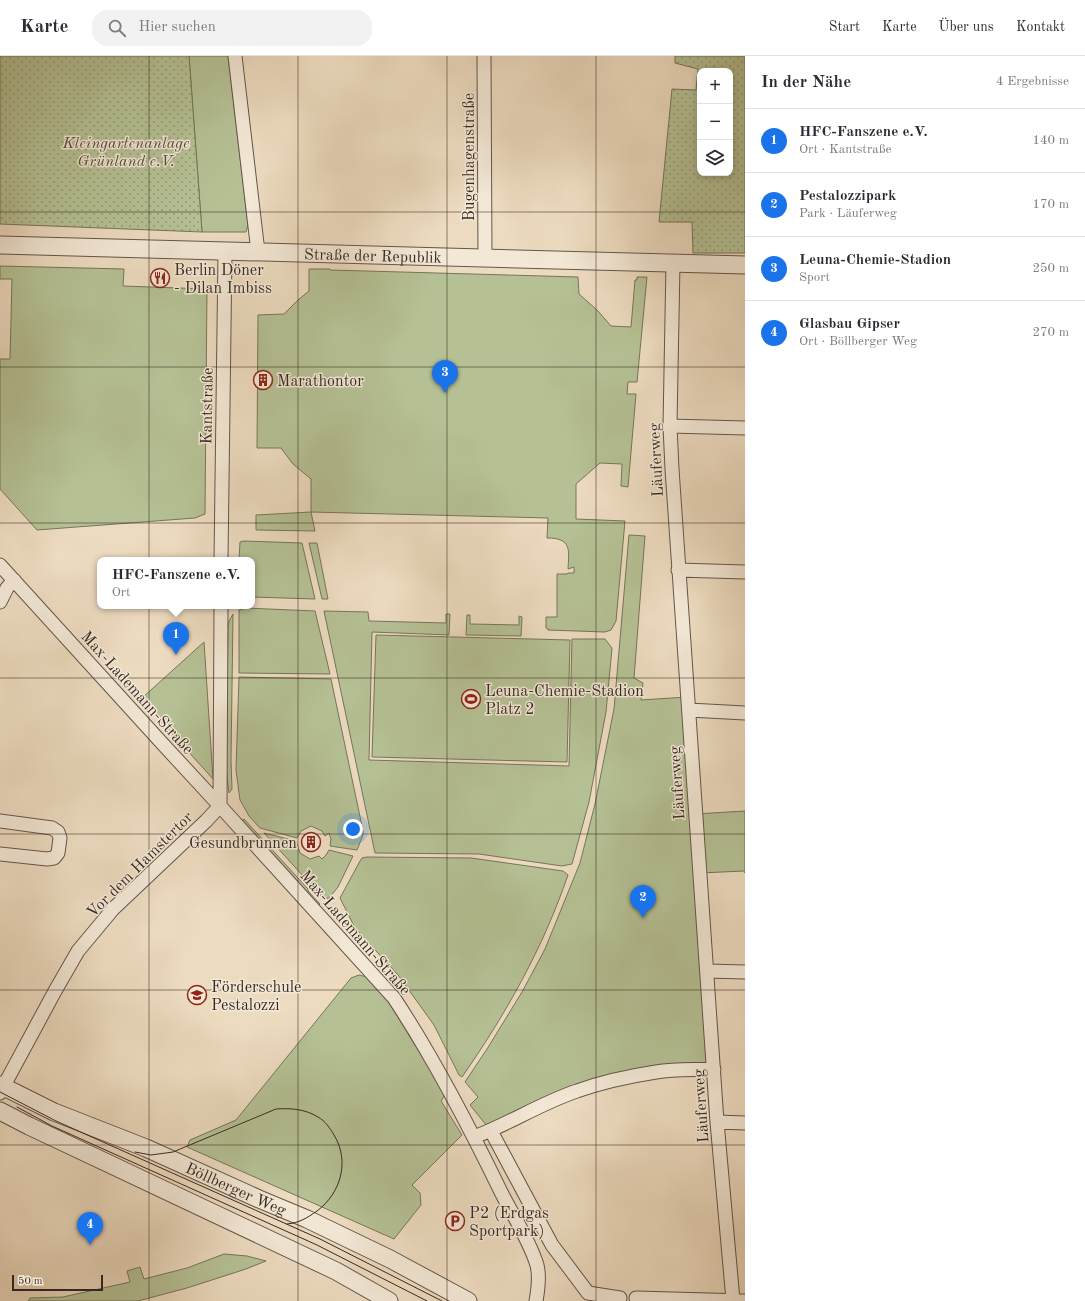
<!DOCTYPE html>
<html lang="de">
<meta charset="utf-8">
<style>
:root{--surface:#fff;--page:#f2f2f3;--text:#2b2b33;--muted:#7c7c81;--line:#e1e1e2;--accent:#1a73e8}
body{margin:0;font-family:"Old Standard TT",serif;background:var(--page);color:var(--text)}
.controls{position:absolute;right:12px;top:12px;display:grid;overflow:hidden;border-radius:8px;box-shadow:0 2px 6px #0003}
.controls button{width:36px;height:36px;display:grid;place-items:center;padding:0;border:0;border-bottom:1px solid var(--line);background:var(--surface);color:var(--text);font:20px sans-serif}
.scale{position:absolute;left:12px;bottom:10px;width:91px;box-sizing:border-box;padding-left:4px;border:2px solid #372922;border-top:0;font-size:11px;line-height:14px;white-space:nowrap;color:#372922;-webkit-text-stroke:3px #f3e8d6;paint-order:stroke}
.you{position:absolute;left:353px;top:773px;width:14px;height:14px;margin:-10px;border:3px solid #fff;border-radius:50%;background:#1a73e8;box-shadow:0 0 0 6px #1a73e833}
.badge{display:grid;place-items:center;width:26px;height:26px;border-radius:50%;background:var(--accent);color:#fff;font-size:13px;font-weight:700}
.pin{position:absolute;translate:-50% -33px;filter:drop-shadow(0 1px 2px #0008)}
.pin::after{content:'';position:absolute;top:21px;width:14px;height:12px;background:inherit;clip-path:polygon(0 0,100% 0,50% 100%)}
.popup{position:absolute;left:97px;top:501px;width:158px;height:52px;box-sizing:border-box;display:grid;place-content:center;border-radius:8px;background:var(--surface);filter:drop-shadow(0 1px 3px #0005);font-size:13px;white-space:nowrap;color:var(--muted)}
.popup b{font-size:15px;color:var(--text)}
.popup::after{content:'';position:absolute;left:50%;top:100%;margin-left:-8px;border:8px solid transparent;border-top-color:var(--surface)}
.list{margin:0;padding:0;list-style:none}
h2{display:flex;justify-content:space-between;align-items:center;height:52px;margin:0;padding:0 16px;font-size:17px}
h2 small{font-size:13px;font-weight:400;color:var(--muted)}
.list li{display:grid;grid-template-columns:26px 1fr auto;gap:12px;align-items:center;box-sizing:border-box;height:64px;padding:0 16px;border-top:1px solid var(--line)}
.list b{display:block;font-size:15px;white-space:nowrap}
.list p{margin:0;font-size:13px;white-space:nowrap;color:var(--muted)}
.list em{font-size:13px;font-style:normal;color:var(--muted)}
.icon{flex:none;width:22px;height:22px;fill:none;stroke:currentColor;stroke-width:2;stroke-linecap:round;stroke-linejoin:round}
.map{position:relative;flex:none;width:745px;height:1245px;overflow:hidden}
header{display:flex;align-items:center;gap:24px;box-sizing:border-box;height:56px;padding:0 20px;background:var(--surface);border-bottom:1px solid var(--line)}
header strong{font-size:19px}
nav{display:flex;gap:22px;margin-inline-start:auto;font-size:14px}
.search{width:280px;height:36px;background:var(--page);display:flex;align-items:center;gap:10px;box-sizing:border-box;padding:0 14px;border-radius:16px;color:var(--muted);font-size:15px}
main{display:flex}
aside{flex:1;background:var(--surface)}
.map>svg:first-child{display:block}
.green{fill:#b5c195;stroke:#76755c}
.garden{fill:url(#garden-dots);stroke:#76755c;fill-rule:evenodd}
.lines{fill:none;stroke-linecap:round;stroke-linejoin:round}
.minor-casing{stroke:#64564a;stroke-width:15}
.tertiary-casing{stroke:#64564a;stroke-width:19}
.minor{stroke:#f3e8d6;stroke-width:13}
.tertiary{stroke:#f3e8d6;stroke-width:17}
.tram{stroke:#372922;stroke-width:1}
.grid{fill:none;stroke:#372922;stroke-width:1;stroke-opacity:0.55}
.labels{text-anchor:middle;stroke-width:3;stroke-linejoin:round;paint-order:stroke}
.park-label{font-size:16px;font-style:italic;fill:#564f3f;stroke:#f3e8d6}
.street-label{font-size:16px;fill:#372922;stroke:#f3e8d6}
.poi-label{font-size:16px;fill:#372922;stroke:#f3e8d6;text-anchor:start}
</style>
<header>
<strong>Karte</strong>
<div class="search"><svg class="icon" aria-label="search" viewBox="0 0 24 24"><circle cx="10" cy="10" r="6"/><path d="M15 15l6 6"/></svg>Hier suchen</div>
<nav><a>Start</a><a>Karte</a><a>Über uns</a><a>Kontakt</a></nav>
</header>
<main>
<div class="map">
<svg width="745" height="1245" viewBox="0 0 745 1245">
<defs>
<pattern id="garden-dots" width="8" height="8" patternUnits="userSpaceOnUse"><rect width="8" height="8" fill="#b5c195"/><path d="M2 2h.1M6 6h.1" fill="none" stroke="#949d79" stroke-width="1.8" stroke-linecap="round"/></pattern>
</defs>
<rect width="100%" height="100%" fill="#eddbc0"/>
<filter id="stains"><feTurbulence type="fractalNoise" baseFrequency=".005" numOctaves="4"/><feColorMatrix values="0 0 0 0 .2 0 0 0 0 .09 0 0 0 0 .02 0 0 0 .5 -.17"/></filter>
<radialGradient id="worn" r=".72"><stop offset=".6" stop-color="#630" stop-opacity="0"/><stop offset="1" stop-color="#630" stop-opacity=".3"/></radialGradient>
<!-- green -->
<path class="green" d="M 189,0 L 228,0 L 248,169 L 246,176 L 202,176 Z
M 0,210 L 124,213 L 123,230 L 207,233 L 205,458 L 195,462 L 37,474 L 0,433 L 0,303 L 10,303 L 12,223 L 0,223 Z
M 309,213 L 330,213 L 330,214 L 578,221 L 579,238 L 598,255 L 611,270 L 631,271 L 635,224 L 637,224 L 637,221 L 647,221 L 637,326 L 628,326 L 627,338 L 636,338 L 628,431 L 621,430 L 622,408 L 600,407 L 576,428 L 576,463 L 625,465 L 616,565 L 611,574 L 605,576 L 548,574 L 548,573 L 546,572 L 546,561 L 557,561 L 557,518 L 567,518 L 568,517 L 574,517 L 574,511 L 568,513 C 569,494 572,482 547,482 L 548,462 L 311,456 L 315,475 L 256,474 L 256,459 L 311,456 L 311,423 L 293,408 L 281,392 L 257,392 L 258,259 L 284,258 L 298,244 L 309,235 Z
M 629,479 L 645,480 L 634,622 L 643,627 L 641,644 L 687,641 L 695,758 L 745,755 L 745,817 L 744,815 L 700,817 L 714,1013 L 626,1021 L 491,1075 L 470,1049 L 478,1041 L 465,1026 L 487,993 L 522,936 L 545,893 L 580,807 L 595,748 L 614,653 Z
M 244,485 L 302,487 L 315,543 L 252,541 L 252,504 L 239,504 L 240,486 Z
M 309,487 L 317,487 L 328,543 L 322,543 Z
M 245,552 L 315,555 L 330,618 L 239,617 L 239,554 Z
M 324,555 L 368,556 L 369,565 L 446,567 L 446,558 L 450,558 L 449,579 L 372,576 L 369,704 L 569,710 L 572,583 L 605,583 L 612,592 L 606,656 L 589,746 L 572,808 L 562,810 L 479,798 L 375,797 Z
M 233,558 L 231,704 L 232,733 L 229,737 L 226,712 L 228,572 L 229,565 Z
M 467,559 L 470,559 L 470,568 L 519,569 L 519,560 L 522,561 L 521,580 L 466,579 Z
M 376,579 L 570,584 L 567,706 L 372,701 Z
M 204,586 L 213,723 L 141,643 Z
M 239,621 L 331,623 L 363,775 L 363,779 L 357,794 L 330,790 L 331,783 L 329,777 L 325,780 L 322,775 L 311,770 L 301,775 L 297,782 L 260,772 L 249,760 L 240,744 L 236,714 Z
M 244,763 L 308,833 L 308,835 L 320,848 L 318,850 L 241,765 Z
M 264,777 L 296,785 L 300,797 L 310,803 L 319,800 L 322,803 L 326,799 L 329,794 L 353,800 L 338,831 L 329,842 L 324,843 Z
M 367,801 L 471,802 L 563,815 L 568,819 C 543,892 506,958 462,1021 L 459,1019 L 434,969 L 398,919 L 355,872 L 340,842 L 360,805 L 362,802 Z
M 359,919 L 367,921 L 388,945 L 440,1030 L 445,1039 L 441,1045 L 462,1079 L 412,1129 L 420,1137 L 421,1149 L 394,1183 L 187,1091 L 190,1084 L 236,1064 L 351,922 Z
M 224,1198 L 247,1200 L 266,1205 L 246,1213 L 187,1232 L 138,1245 L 28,1245 L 30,1242 L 63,1241 L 130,1226 L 127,1215 L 140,1211 L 144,1223 L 187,1212 Z"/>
<!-- garden -->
<path class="garden" d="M 0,0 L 189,0 L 202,176 L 0,168 Z
M 675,0 L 745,0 L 745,197 L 693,197 L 692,166 L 659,166 L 672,33 L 696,34 L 698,13 L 675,7 ZM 700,15 L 730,15 L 730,117 L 700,117 Z"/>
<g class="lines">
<!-- minor casing -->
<g class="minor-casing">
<path id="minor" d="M 235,0 L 258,196
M 484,0 L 485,202
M 673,207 L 670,370 L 672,413 L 717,1066 L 733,1244
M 670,370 L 745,372
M 221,504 L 225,196
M 0,509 L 160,685 L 220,750 L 394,942 C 435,1004 469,1070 501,1136 C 513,1160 529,1183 537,1209 C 540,1221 538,1234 536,1245
M 678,514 L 745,516
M 0,546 L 7,532 L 14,524
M 689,654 L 745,657
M 0,765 L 52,772 L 58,776 L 60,782 L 58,797 L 54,802 L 47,803 L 0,798
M 707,915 L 745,916
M 0,1037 L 55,935 L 78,895 L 113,853 L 206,765 L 220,750 L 221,550
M 717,1066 L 745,1067
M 491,1075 L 552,1189 L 588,1237 L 620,1242
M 474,1081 C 509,1068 541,1047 577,1035 C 602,1026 630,1020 656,1016 C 675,1013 695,1014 714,1013
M 636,1242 L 745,1245"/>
</g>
<!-- tertiary casing -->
<g class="tertiary-casing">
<g id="tertiary">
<path id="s1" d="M 0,189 L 745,209"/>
<path id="s2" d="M 0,1029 L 54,1056 L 146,1092 L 259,1143 L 307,1163 L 390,1203 L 468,1245"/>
<path d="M 0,1055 L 29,1070 L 336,1215 L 389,1245"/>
</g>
</g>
<!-- minor -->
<use href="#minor" class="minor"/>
<!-- tertiary -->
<use href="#tertiary" class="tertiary"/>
<!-- tram -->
<path class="tram" d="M 0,1036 L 56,1065 L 320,1183 L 442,1245
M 17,1051 L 52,1070 L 317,1189 L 427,1245
M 135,1096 L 151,1099 L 173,1096 L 276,1053 C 291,1052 305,1053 318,1061 C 325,1065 330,1072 334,1079 C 350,1105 341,1137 317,1155 C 307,1162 299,1167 287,1168"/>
</g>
<!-- grid -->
<path class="grid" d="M 149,0 L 149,1245M 298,0 L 298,1245M 447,0 L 447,1245M 596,0 L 596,1245M 0,156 L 745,156M 0,311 L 745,311M 0,467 L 745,467M 0,622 L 745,622M 0,778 L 745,778M 0,934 L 745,934M 0,1089 L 745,1089"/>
<!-- icons -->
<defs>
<g id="restaurant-ring" transform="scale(1)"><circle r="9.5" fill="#f3e8d6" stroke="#8f2418" stroke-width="1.5"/><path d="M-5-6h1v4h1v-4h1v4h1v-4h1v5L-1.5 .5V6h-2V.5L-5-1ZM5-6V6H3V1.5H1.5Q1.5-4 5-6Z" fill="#8f2418"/></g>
<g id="building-ring" transform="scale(1)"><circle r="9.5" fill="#f3e8d6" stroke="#8f2418" stroke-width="1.5"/><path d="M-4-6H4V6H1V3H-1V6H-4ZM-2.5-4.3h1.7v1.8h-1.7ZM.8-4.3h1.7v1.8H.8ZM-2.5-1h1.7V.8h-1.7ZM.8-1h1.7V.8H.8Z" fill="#8f2418"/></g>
<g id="stadium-ring" transform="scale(1)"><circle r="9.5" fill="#f3e8d6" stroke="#8f2418" stroke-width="1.5"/><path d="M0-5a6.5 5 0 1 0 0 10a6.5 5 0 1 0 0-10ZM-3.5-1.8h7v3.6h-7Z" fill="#8f2418"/></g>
<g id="school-ring" transform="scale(1)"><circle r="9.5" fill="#f3e8d6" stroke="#8f2418" stroke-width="1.5"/><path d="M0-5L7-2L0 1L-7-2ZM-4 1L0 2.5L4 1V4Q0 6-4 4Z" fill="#8f2418"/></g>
<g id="parking-ring" transform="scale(1)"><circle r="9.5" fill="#f3e8d6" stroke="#8f2418" stroke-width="1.5"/><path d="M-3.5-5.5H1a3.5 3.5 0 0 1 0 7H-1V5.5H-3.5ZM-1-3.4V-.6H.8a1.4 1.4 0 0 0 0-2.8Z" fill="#8f2418"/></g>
</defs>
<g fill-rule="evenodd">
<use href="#restaurant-ring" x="160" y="222"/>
<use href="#building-ring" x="263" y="324"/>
<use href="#stadium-ring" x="471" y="643"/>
<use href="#building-ring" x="311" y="786"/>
<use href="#school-ring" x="197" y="939"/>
<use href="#parking-ring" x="455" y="1165"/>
</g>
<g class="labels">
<!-- park labels -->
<g class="park-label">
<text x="126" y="92">Kleingartenanlage<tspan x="126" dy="18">Grünland e.V.</tspan></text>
</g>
<!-- street labels -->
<g class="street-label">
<text transform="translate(468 101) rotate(-90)" y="6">Bugenhagenstraße</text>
<text dy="6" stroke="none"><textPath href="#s1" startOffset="373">Straße der Republik</textPath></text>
<text transform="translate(206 350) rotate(-89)" y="6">Kantstraße</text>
<text transform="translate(655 404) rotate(-93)" y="6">Läuferweg</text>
<text transform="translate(138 636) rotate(48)" y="6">Max-Lademann-Straße</text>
<text transform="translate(676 727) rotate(-94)" y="6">Läuferweg</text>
<text transform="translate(139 808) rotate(-45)" y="6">Vor dem Hamstertor</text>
<text transform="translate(356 876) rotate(49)" y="6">Max-Lademann-Straße</text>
<text transform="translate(700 1050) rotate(-94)" y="6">Läuferweg</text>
<text dy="6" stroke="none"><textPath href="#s2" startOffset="258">Böllberger Weg</textPath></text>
</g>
<!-- poi labels -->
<g class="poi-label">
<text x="174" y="219">Berlin Döner<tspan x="174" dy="18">- Dilan Imbiss</tspan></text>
<text x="277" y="330">Marathontor</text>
<text x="485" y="640">Leuna-Chemie-Stadion<tspan x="485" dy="18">Platz 2</tspan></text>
<text x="297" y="792" text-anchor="end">Gesundbrunnen</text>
<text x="211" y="936">Förderschule<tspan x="211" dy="18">Pestalozzi</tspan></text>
<text x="469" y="1162">P2 (Erdgas<tspan x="469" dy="18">Sportpark)</tspan></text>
</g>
</g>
<rect width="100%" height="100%" filter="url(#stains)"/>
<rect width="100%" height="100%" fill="url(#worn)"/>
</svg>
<div class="controls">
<button>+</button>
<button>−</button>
<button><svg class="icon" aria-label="layers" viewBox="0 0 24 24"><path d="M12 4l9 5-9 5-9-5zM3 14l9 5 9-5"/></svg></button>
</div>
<div class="scale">50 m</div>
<div class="you"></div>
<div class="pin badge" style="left:176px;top:599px">1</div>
<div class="popup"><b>HFC-Fanszene e.V.</b>Ort</div>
<div class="pin badge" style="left:643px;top:862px">2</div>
<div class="pin badge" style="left:445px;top:337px">3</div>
<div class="pin badge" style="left:90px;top:1189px">4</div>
</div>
<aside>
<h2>In der Nähe<small>4 Ergebnisse</small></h2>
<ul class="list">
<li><span class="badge">1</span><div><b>HFC-Fanszene e.V.</b><p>Ort · Kantstraße</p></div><em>140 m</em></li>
<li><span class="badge">2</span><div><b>Pestalozzipark</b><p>Park · Läuferweg</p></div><em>170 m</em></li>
<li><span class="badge">3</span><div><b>Leuna-Chemie-Stadion</b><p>Sport</p></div><em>250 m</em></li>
<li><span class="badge">4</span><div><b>Glasbau Gipser</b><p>Ort · Böllberger Weg</p></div><em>270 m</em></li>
</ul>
</aside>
</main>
